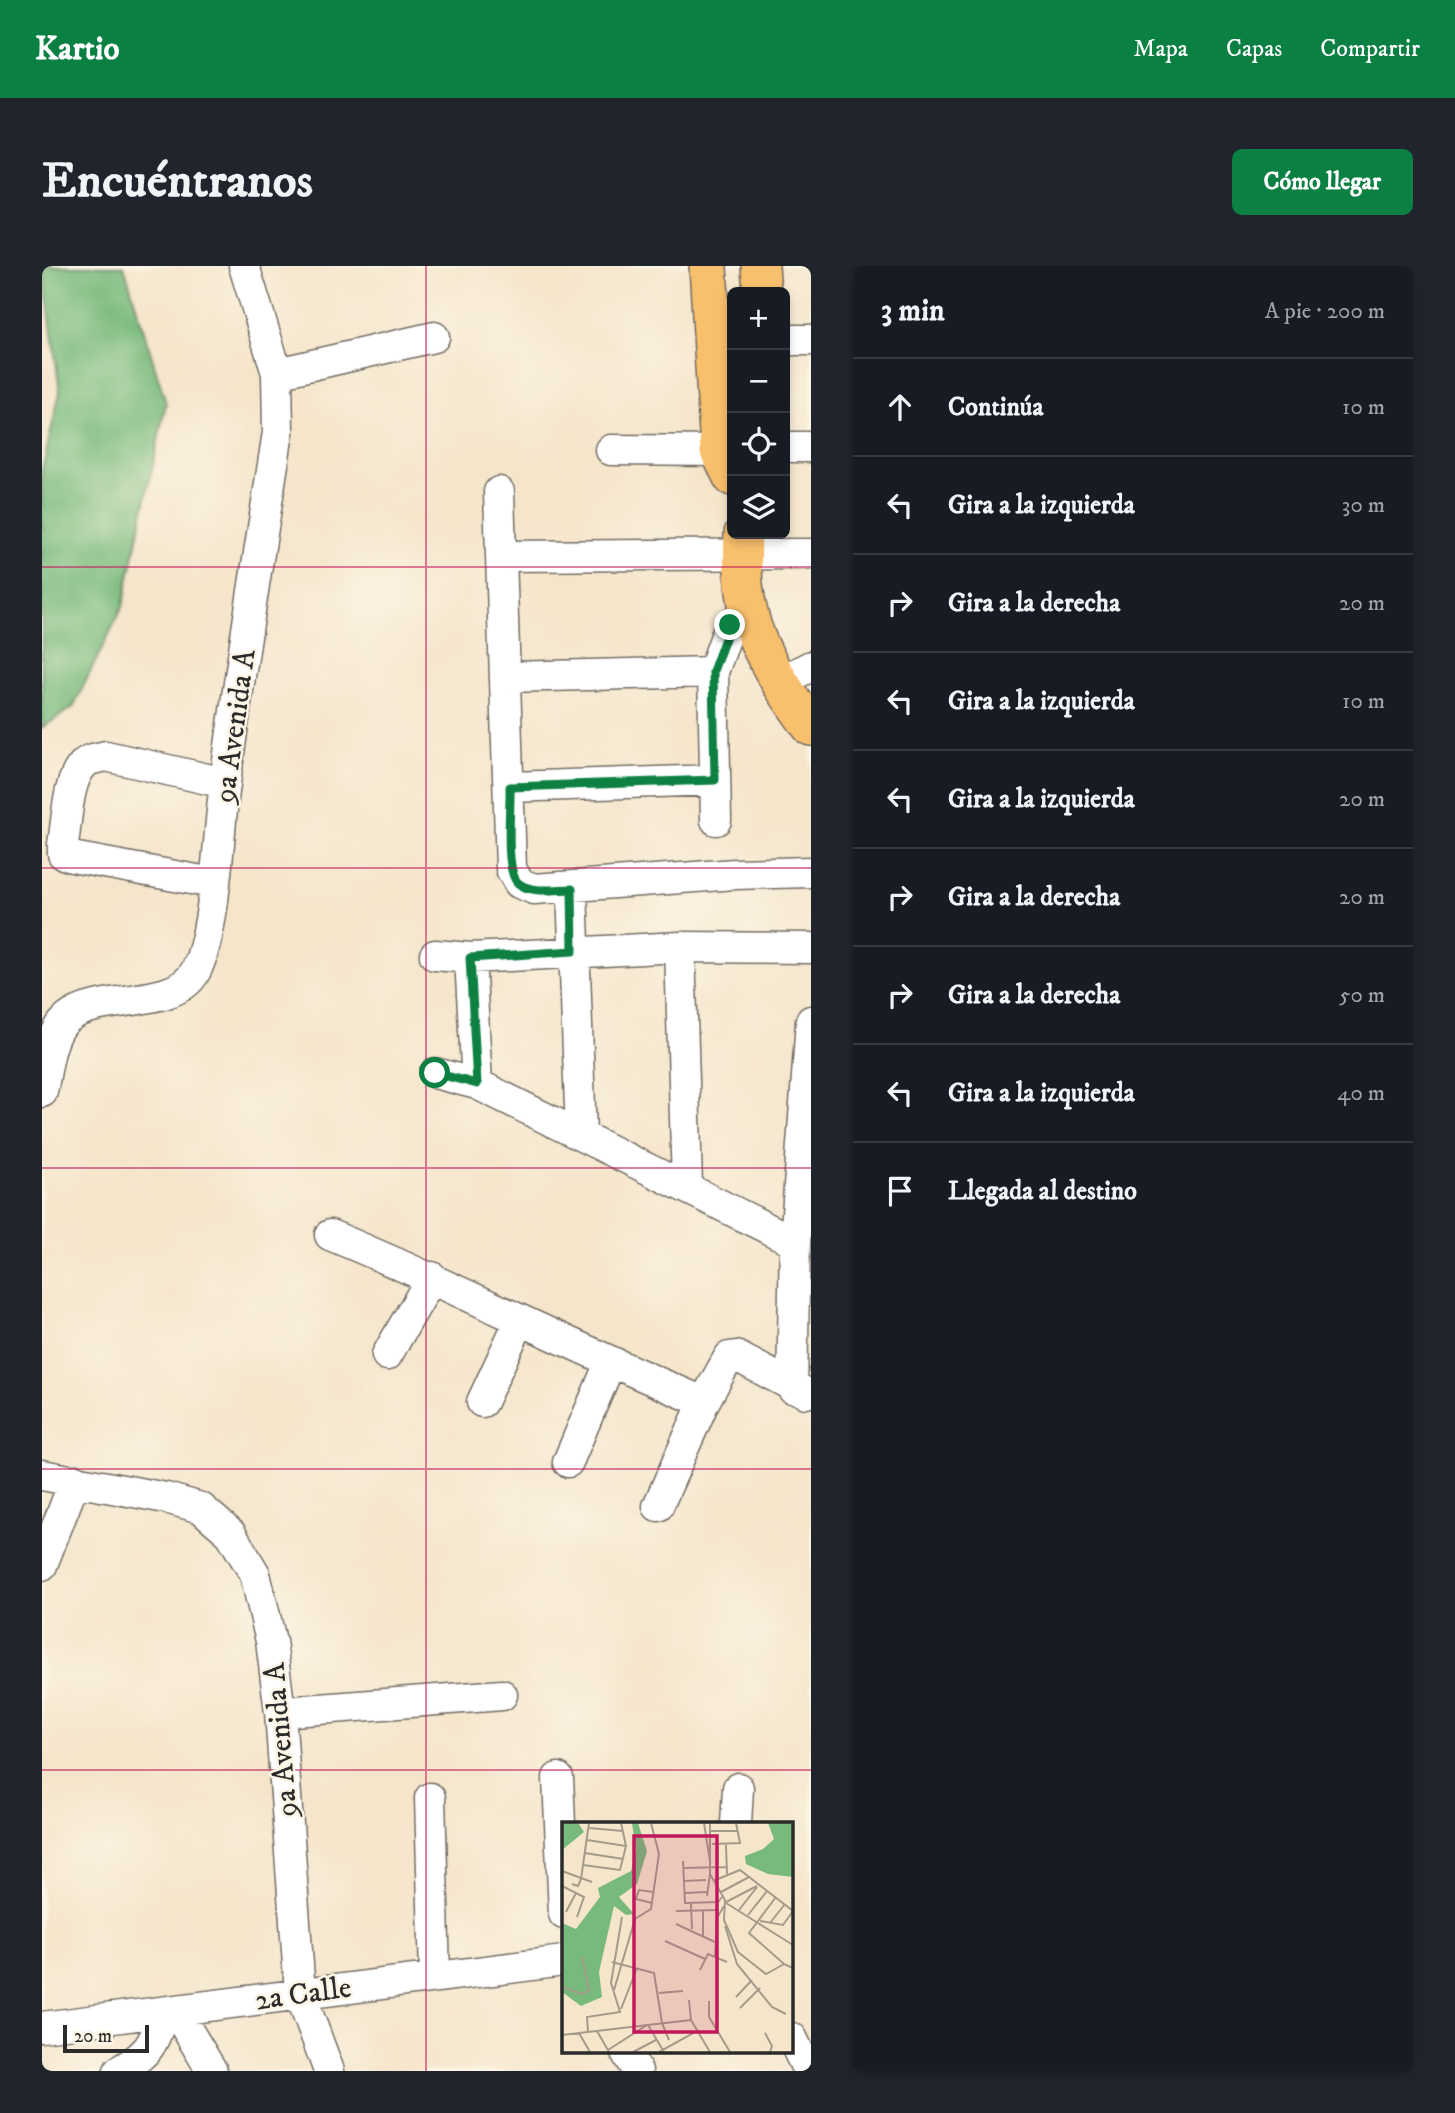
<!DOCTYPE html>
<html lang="es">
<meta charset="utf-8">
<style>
:root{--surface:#171b24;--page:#20242c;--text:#f1f3f6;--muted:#9ea1a6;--line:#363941;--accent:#0b8043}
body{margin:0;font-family:"IM FELL DW Pica",serif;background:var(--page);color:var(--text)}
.controls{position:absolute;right:21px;top:21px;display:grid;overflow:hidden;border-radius:10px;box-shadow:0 4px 10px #0003}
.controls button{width:63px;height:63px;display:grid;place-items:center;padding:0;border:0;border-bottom:2px solid var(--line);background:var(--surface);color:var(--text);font:35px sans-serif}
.scale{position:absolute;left:21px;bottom:18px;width:86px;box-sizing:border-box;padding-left:7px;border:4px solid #2b2b2b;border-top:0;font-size:19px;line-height:24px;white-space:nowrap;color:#2b2b2b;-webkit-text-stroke:5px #fcf5e5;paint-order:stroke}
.stop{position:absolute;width:21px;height:21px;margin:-16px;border:5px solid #0b8043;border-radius:50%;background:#fff}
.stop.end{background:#0b8043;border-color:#fff;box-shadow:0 2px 7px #0008}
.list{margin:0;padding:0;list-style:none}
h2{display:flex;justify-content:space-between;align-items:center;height:91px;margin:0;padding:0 28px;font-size:30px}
h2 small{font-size:23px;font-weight:400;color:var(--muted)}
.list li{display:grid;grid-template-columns:46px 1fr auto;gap:21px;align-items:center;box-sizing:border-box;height:98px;padding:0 28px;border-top:2px solid var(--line)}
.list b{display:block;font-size:26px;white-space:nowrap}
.list em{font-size:23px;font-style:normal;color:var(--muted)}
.icon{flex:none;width:38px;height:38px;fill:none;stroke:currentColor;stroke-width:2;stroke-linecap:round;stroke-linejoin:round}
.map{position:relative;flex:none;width:769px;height:1805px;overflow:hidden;border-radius:10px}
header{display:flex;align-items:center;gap:42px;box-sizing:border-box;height:98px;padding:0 35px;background:var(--accent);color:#fff}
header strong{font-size:33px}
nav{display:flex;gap:38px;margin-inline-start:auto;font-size:24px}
.intro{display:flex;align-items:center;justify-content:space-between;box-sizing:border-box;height:168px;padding:0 42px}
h1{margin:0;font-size:49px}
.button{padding:18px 32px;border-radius:10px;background:var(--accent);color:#fff;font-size:24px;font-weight:700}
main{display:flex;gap:42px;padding:0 42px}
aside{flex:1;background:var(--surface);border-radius:10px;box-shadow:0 4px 10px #0003}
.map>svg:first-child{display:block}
.forest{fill:#78ba7c;stroke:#527254;stroke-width:2}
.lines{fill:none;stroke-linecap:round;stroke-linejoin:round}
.minor-casing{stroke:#726c63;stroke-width:33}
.major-casing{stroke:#726c63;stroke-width:40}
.minor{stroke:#fff;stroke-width:30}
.major{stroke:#f8bf6c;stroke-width:37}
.route{stroke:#0b8043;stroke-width:9}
.grid{fill:none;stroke:#c2185b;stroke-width:2;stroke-opacity:0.55}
.labels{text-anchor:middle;stroke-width:5;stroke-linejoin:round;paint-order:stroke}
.street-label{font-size:30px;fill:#2b2b2b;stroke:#fcf5e5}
.inset-road{fill:none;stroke:#a49b8b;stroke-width:2}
.view{fill:#c2185b;fill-opacity:0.15;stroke:#c2185b;stroke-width:3.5}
.inset-edge{fill:none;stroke:#2b2b2b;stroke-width:3.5}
</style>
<header>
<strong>Kartio</strong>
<nav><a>Mapa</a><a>Capas</a><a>Compartir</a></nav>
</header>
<div class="intro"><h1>Encuéntranos</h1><a class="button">Cómo llegar</a></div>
<main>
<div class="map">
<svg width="769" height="1805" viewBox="0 0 769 1805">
<rect width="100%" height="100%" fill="#fcf5e5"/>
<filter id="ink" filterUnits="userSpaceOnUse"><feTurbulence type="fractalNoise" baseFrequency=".0143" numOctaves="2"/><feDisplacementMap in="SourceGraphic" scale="14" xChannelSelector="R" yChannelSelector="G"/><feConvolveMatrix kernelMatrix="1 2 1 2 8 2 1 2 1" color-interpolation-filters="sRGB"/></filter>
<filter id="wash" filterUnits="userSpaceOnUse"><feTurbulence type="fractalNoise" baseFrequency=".00686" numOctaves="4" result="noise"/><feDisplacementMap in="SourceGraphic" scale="28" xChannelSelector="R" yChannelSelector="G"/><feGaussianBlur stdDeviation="1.57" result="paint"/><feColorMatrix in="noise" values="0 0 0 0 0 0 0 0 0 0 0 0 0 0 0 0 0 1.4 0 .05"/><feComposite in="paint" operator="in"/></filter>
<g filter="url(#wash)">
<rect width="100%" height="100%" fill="#f5e5cb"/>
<!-- forest -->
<path class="forest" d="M 1,0 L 82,0 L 124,137 L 81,340 L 31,441 L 0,462 L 0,204 L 18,126 Z"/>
</g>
<g filter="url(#ink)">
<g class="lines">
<!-- minor casing -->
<g class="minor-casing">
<path id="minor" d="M 743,74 L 769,74
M 235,107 L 392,71
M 743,181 L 769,181
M 569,184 L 677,185
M 457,226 L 469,603 L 477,617 L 492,623 L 693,608 L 769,606
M 461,290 L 769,288
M 464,411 L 671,406
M 737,416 L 769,400
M 468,521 L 673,514
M 674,554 L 671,406 L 688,359 L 705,347
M 171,617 L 30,591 L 21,588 L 21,578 C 25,556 25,512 43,497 C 48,492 58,492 64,490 L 183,517
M 530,623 L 539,869
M 638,681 L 645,920
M 393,689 L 428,692 L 638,681 L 769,682
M 428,692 L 435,818
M 393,807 L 435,818 L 753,976
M 0,826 C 5,803 7,767 26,752 C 57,727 133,743 153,706 C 174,668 176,565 183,518 C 198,400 218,283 236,166 L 235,107 L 202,0
M 288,969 C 415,1021 536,1084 662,1136
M 345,1089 L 390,1011
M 750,1122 L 753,976 L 769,755
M 440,1136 L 478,1054
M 526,1196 L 568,1097
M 0,1209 L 124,1232 L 159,1242 L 189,1268 L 213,1308 L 229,1375 L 238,1446 L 258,1727 L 287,1805
M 616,1240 L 662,1136 L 687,1091 L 694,1090 L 764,1127
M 0,1299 L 33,1214
M 238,1446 L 460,1429
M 516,1512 L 522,1648
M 388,1532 L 393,1710
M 694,1558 L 696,1522
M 134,1745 L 170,1805
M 0,1761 L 522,1695
M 750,1772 L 766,1805
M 584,1786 L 595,1805
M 77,1805 C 106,1788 112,1779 121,1747"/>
</g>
<!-- major casing -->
<g class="major-casing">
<path id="major" d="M 666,0 L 677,185 L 690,211
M 718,0 L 720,26
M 701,268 C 697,356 719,392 769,461"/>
</g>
<!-- minor -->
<use href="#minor" class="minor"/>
<!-- major -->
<use href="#major" class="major"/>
</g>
</g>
<g class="lines" filter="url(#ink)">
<!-- route -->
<path class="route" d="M 393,807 L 435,818 L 428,692 L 531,685 L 530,623 C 514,623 489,628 476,617 C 462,604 469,541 468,521 L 673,514 L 671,405 L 688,359"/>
</g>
<!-- grid -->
<path class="grid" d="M 384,0 L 384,1805M 0,301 L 769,301M 0,602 L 769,602M 0,902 L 769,902M 0,1203 L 769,1203M 0,1504 L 769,1504"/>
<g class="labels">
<!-- street labels -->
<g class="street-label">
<text transform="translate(192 460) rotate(-82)" y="10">9a Avenida A</text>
<text transform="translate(238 1474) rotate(-95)" y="10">9a Avenida A</text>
<text transform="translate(261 1727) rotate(-8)" y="10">2a Calle</text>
</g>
</g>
<!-- overview -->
<g transform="translate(520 1556)">
<rect width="231" height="231" fill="#f5e5cb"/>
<path d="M 0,1 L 16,1 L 22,10 L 0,28 ZM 70,1 L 76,1 L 85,29 L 75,62 L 57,75 L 72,92 L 64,93 L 52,84 L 37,150 L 40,175 L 19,184 L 0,170 L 0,101 L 14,107 L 38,75 L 36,66 L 69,49 L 74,28 ZM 206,1 L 231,1 L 231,55 L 206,52 L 184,42 L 183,34 L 201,27 L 212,17 Z" fill="#78ba7c"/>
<path class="inset-road" d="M 142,1 L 148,39M 148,1 L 148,52 L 163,78 L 162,98 L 176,130 L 204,152 L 222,142 L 231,146M 27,6 L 61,9M 149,9 L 176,9M 25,18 L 64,24M 150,22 L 178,21 L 174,1M 164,23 L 165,52M 23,31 L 61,37M 121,39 L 123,81 L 156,80 L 160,75M 21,43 L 58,48 L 64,24 L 59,1M 122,46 L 165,45M 0,49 L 30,60M 122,59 L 144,58M 151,59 L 178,48 L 231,89 L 221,103 L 198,99M 10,62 L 16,64 L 19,57 L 27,1M 0,64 L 22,75 L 15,95M 159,70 L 187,55M 122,71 L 145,70M 145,74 L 148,52M 214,75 L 187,111 L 222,142M 164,80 L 195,64M 90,81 L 74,77 L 77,68 L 91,70M 164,81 L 231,123M 129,82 L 130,107M 141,88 L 141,114M 177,88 L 195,65M 114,89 L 157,88M 4,90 L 14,71M 186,93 L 205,69M 208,101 L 223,82M 114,102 L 153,120M 163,104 L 175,142 L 210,185 L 224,192M 103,119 L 143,137M 153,136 L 155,96 L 162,84M 50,140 L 92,151 L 100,201 L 107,218M 138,148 L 146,132 L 165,140M 0,165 L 20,172 L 27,169 L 20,135M 52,168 L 73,97 L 89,87 L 97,32 L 89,1M 97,171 L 121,169M 174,175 L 190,158M 127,178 L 129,198 L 148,230M 147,179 L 147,195 L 168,230M 178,186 L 198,166M 59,187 L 75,146M 86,203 L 102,230M 35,209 L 47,230M 26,210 L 25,195 L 58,190 L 49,161 L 60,95M 17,211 L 28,230M 203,211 L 210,224 L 208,230M 0,213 L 129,198M 46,228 L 85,203M 71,230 L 94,218M 97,230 L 135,209"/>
<path class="view" d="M 72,14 L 155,14 L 155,210 L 72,210 Z"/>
<rect width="231" height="231" class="inset-edge"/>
</g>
</svg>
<div class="controls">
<button>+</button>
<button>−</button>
<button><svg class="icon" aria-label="locate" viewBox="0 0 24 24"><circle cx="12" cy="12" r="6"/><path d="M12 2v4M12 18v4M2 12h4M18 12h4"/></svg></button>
<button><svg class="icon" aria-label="layers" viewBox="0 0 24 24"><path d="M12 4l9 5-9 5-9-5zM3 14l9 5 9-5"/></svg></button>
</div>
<div class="scale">20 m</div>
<div class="stop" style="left:393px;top:807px"></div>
<div class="stop end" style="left:688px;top:359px"></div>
</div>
<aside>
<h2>3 min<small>A pie · 200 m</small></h2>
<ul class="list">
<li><svg class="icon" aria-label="ahead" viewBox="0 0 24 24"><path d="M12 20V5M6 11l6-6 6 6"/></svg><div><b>Continúa</b></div><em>10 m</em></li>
<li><svg class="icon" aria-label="left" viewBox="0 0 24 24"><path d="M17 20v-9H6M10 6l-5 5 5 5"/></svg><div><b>Gira a la izquierda</b></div><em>30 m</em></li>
<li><svg class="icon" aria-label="right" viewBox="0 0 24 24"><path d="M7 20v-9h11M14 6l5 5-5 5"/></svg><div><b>Gira a la derecha</b></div><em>20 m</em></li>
<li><svg class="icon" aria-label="left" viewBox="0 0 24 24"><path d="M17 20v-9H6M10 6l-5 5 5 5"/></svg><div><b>Gira a la izquierda</b></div><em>10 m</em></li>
<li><svg class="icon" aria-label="left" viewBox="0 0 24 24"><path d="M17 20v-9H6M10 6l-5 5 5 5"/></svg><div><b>Gira a la izquierda</b></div><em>20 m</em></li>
<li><svg class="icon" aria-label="right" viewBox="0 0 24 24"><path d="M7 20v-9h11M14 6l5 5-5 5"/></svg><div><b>Gira a la derecha</b></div><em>20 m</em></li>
<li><svg class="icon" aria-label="right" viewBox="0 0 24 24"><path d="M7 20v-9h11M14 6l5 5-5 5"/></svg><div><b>Gira a la derecha</b></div><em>50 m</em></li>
<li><svg class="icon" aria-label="left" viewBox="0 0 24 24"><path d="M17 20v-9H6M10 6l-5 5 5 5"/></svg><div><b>Gira a la izquierda</b></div><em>40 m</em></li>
<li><svg class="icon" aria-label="arrive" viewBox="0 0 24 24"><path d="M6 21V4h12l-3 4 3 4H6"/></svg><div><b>Llegada al destino</b></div></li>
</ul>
</aside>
</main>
